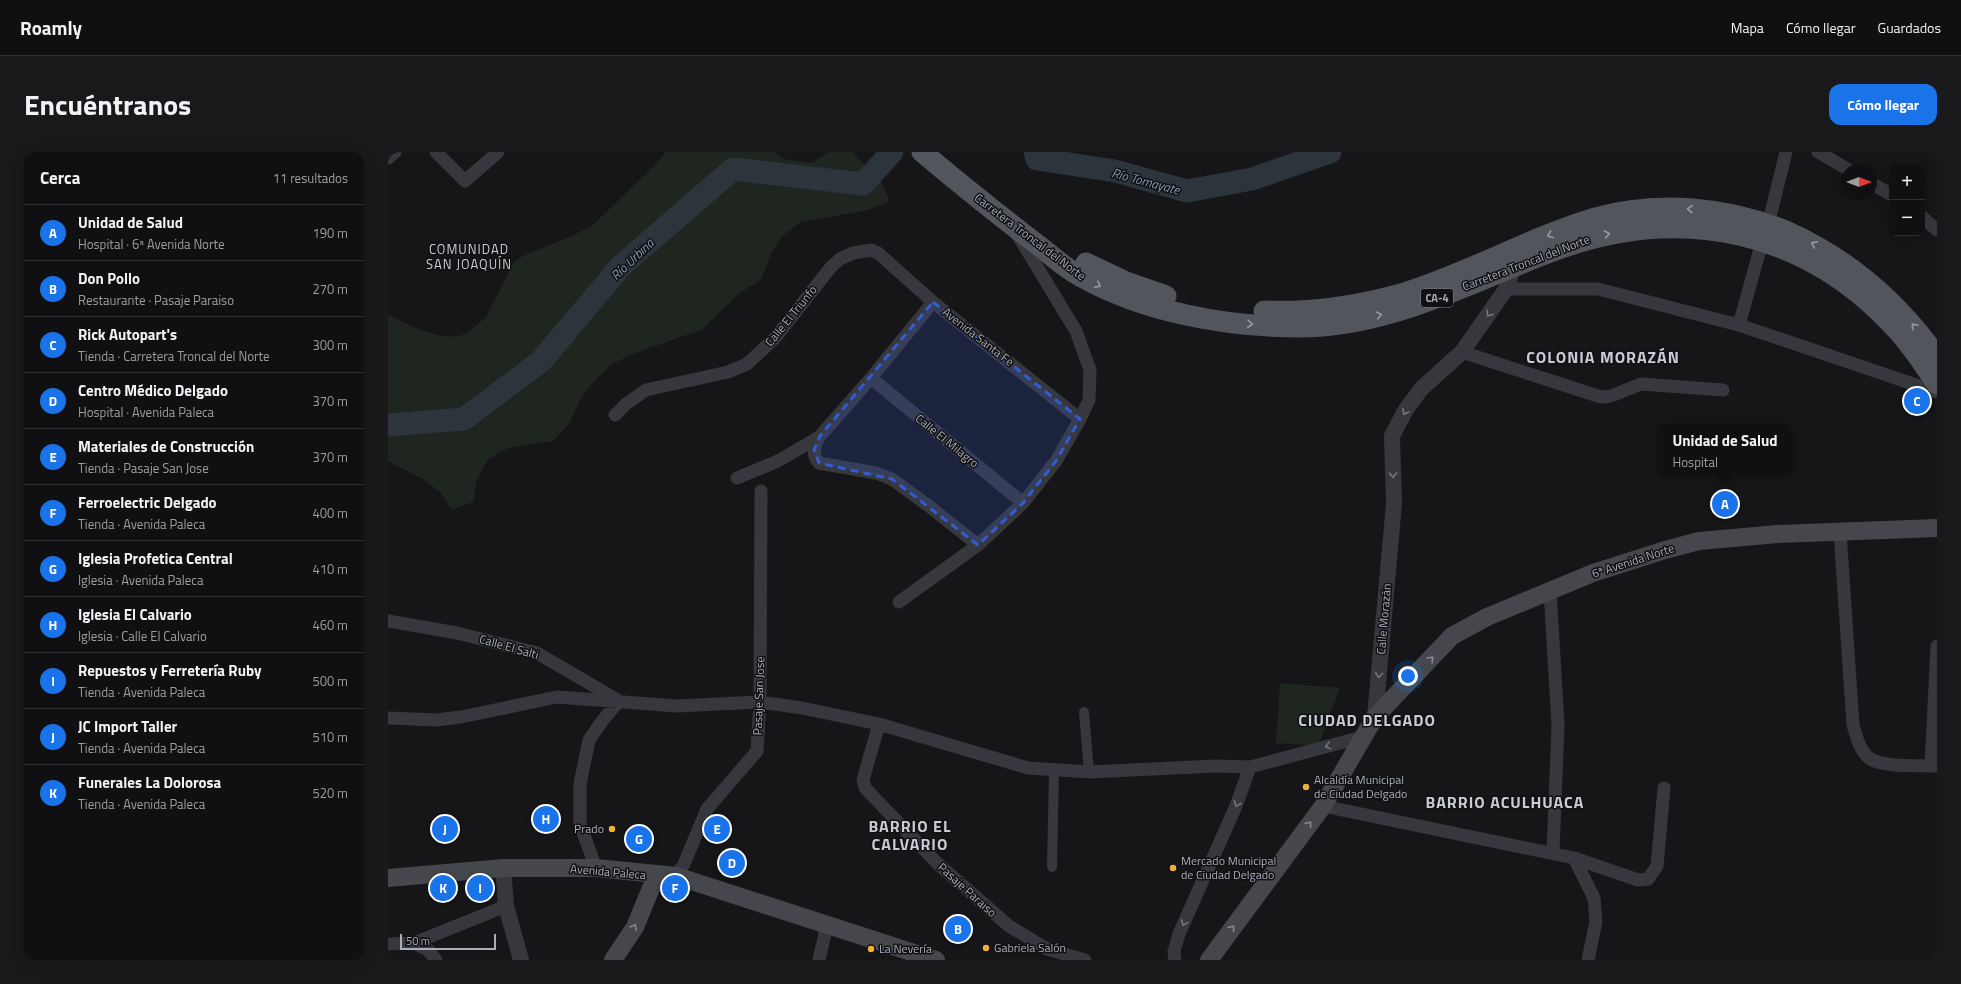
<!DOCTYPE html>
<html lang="es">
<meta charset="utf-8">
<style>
:root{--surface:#101012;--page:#19191b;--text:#f1f3f6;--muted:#9c9d9f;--line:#303032;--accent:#1a73e8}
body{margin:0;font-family:"Titillium Web",sans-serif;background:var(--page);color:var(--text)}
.controls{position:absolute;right:12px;top:12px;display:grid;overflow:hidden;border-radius:8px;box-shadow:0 4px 16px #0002}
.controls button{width:36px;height:36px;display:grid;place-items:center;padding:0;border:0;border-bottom:1px solid var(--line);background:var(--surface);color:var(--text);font:20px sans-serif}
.compass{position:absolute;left:1453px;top:12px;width:36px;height:36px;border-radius:50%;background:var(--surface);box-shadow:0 4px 16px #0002;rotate:90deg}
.scale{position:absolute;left:12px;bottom:10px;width:96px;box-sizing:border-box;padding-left:4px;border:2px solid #a8adb8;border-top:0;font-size:11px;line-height:14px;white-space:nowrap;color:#a8adb8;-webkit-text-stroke:3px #111113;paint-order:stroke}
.you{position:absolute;left:1020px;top:524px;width:14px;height:14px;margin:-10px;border:3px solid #fff;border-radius:50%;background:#1a73e8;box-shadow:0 0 0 6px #1a73e833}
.badge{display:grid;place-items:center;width:26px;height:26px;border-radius:50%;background:var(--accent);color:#fff;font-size:13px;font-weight:700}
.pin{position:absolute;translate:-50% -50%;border:2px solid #fff;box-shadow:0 1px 4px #0006}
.popup{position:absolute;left:1270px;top:272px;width:134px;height:52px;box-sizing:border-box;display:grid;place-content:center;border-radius:8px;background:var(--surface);filter:drop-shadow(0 1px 3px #0005);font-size:13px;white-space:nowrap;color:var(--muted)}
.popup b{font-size:15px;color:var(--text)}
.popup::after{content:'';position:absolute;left:50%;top:100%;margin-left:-8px;border:8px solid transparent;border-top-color:var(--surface)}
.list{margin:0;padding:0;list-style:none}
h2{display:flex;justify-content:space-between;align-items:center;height:52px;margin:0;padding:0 16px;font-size:17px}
h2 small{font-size:13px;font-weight:400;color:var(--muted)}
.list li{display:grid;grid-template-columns:26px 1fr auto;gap:12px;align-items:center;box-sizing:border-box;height:56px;padding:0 16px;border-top:1px solid var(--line)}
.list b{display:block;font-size:15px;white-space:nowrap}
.list p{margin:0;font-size:13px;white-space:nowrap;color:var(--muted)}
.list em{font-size:13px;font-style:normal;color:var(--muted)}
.map{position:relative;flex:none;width:1549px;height:808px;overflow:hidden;border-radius:12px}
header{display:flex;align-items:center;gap:24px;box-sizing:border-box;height:56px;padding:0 20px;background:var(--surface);border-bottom:1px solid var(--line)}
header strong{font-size:19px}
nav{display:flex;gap:22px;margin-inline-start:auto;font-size:14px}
.intro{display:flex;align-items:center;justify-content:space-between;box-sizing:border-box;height:96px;padding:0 24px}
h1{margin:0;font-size:28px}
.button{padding:10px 18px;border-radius:12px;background:var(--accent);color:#fff;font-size:14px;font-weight:700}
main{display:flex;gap:24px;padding:0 24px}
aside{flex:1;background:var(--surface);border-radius:12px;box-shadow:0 4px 16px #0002}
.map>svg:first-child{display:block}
.green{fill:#1e261f}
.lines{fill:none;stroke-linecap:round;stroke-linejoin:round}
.river{stroke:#2c353c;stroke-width:23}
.pedestrian{stroke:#37383d;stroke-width:10}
.minor{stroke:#37383d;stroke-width:13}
.tertiary{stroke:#37383d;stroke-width:16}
.secondary{stroke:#45474d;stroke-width:18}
.primary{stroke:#53555c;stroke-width:21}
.oneway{stroke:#979ba6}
.oneway2{stroke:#757881}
.oneway3{stroke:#858993}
.marked{fill:#325cd3;fill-opacity:0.2;stroke:#325cd3;stroke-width:3;stroke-dasharray:8 5;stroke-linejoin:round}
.poi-dot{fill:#f2b134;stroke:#111113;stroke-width:1.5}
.labels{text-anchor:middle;stroke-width:3;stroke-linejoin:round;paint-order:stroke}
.shield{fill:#111113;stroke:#7b7e86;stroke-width:1}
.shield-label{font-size:11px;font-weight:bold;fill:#a8adb8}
.street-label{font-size:12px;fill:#a8adb8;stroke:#111113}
.poi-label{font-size:12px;fill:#a8adb8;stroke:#111113;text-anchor:start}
.water-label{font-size:13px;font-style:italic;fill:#7f9bb3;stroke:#111113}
.neighbourhood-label{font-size:13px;letter-spacing:1px;fill:#c9ccd4;stroke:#111113}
.district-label{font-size:16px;font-weight:bold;letter-spacing:1px;fill:#c9ccd4;stroke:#111113}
</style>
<header>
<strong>Roamly</strong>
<nav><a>Mapa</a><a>Cómo llegar</a><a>Guardados</a></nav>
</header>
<div class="intro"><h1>Encuéntranos</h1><a class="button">Cómo llegar</a></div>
<main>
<aside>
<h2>Cerca<small>11 resultados</small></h2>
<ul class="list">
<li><span class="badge">A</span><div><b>Unidad de Salud</b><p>Hospital · 6ª Avenida Norte</p></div><em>190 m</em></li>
<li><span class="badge">B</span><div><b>Don Pollo</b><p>Restaurante · Pasaje Paraiso</p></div><em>270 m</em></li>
<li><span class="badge">C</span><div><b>Rick Autopart's</b><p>Tienda · Carretera Troncal del Norte</p></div><em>300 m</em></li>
<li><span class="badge">D</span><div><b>Centro Médico Delgado</b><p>Hospital · Avenida Paleca</p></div><em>370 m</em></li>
<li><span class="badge">E</span><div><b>Materiales de Construcción</b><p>Tienda · Pasaje San Jose</p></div><em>370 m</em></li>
<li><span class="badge">F</span><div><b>Ferroelectric Delgado</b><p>Tienda · Avenida Paleca</p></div><em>400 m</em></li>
<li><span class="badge">G</span><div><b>Iglesia Profetica Central</b><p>Iglesia · Avenida Paleca</p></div><em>410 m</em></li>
<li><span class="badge">H</span><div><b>Iglesia El Calvario</b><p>Iglesia · Calle El Calvario</p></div><em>460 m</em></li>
<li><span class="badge">I</span><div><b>Repuestos y Ferretería Ruby</b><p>Tienda · Avenida Paleca</p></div><em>500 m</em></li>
<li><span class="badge">J</span><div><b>JC Import Taller</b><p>Tienda · Avenida Paleca</p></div><em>510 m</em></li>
<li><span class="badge">K</span><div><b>Funerales La Dolorosa</b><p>Tienda · Avenida Paleca</p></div><em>520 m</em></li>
</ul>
</aside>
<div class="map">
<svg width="1549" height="808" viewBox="0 0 1549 808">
<rect width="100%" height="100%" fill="#161618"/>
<!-- green -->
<path class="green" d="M 277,0 L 386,0 L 396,7 L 424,11 L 441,0 L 464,0 L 493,30 L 502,49 L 480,58 L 413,70 L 394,84 L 382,104 L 373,128 L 353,140 L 313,178 L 244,202 L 223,213 L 205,230 L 191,250 L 181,272 L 165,289 L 120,296 L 99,308 L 89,328 L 85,350 L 64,358 L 52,340 L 35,327 L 0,309 L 0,162 L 26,176 L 49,183 L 70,185 L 80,180 L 98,165 L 126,110 L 135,104 L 186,83 L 206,72 L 269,11 Z
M 892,531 L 952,536 L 930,594 L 888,591 Z"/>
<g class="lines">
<!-- river -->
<path class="river" d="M 647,0 L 649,7 L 727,19 L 799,39 L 864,27 L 942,0
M 0,273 L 76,267 L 153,209 L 233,114 L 345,17 L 475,32 L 504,0"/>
<!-- pedestrian -->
<path class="pedestrian" d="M 696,560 L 701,620
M 664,715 L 666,618"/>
<!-- minor -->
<path class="minor" d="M 48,0 L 77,29 L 110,0
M 1430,0 L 1461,18
M 0,6 L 7,0
M 1483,31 L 1504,43
M 1534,65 L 1549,78
M 1380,73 L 1398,0
M 1118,137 L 1210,137 L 1351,173 L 1549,240
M 545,150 L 483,226 L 432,284 C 426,294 423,302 431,311 L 488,321 L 504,327 L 542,355 L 590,393
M 1351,173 L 1374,90
M 1074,200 L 1213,245 L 1223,244 L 1253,232 L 1335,238
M 483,226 L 635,351
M 227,263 L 238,252 L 258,238 L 340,220 L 359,212 L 387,186 L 443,115 L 452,107 L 465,101 L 483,98 L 490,101 L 545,150 L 692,267
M 349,326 L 390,309 L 431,285
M 1452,380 L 1465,573 C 1468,584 1472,599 1481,606 C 1494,616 1533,613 1549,614
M 1162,438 L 1170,573 L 1165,701
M 511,450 L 590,393 L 635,351 L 668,309 L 692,267 L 701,248 L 702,218 L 688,179 L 629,82
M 0,469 L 69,481 L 149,501 L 228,547
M 0,566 L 48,568 L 73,565 L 169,545 L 289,554 L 372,550 L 414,556 L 491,572 L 640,616 L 701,620 L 828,614 L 862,615 L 978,584
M 491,572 L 475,628 L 477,636 L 550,712 L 621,774 L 659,797 L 697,808
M 1543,614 L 1549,494
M 935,654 L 1186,706 L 1250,728 L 1260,727 L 1269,714 L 1276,636
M 1186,706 L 1206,746 L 1208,769 L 1200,808
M 208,716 L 192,672 L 192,632 L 201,588 L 215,568 L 231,549
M 288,724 L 296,712 L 319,657 L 369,599 L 372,550 L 373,339
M 26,791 L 40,798 L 48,808
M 0,792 L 26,791 L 118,754
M 431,808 L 439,773
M 787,808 L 786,799 L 791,782 L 848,654 L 862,615"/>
<!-- tertiary -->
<path class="tertiary" d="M 987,565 L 1006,351 L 1004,284 L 1017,259 L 1033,237 L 1074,200 L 1118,137 L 1125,116
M 115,716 L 118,754 L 133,808"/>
<!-- secondary -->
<path class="secondary" d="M 0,726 L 115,716 L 208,716 L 288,724 L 548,808
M 225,808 L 247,775 L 268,724
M 821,808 L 935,654 L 987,565 L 1064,484 L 1099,465 L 1205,421 L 1277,398 L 1311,389 L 1390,382 L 1549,376"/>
<!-- primary -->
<path class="primary" d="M 534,0 C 571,31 608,61 646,90 C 661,101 675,115 692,124 C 756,160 838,175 912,175 C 1003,175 1086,128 1168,98 C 1293,52 1418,78 1508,177 C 1524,194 1536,213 1549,232
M 698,111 L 738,130 L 778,144
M 876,159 C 924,161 970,154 1016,141 C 1081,121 1141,86 1207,66 C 1270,48 1340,55 1400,80 C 1462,108 1510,150 1549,205"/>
</g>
<!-- one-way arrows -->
<defs><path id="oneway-chevron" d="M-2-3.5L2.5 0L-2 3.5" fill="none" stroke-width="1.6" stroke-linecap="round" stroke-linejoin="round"/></defs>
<g class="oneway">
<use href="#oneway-chevron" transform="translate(1302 57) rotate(-177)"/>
<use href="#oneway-chevron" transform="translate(1219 82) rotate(-13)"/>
<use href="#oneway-chevron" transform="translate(1162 83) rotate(159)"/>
<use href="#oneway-chevron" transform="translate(1426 92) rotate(-153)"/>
<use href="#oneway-chevron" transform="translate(710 133) rotate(27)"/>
<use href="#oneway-chevron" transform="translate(991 163) rotate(-13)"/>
<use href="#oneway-chevron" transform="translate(862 172) rotate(5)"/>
<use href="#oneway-chevron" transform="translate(1526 174) rotate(-131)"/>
</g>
<g class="oneway2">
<use href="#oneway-chevron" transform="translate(1101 162) rotate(125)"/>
<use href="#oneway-chevron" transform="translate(1017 260) rotate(120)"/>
<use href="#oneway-chevron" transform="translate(1005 323) rotate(89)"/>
<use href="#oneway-chevron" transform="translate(991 523) rotate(95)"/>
<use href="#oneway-chevron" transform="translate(940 594) rotate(165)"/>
<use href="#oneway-chevron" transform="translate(849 652) rotate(111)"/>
<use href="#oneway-chevron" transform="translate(796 771) rotate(114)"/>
</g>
<g class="oneway3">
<use href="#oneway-chevron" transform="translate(1043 507) rotate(-46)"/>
<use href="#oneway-chevron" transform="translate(921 672) rotate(-52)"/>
<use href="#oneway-chevron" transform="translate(246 775) rotate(-60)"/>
<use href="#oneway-chevron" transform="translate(844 776) rotate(-54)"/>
</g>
<!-- marked area -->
<path class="marked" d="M 545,150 L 692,267 L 668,309 L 635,351 L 590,393 L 504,327 L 431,311 L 426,298 L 432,284 Z"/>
<!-- markers -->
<g class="poi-dot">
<circle cx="918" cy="635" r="4"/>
<circle cx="224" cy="677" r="4"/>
<circle cx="785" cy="716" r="4"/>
<circle cx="598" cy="796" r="4"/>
<circle cx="483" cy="797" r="4"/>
</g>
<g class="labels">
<!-- shield labels -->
<rect class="shield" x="1033" y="137" width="32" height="18" rx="3"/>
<g class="shield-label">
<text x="1049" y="150">CA-4</text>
</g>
<!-- street labels -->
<g class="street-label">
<text transform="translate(642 85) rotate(37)" y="4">Carretera Troncal del Norte</text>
<text transform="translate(1138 111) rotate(-21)" y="4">Carretera Troncal del Norte</text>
<text transform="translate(403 164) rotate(-51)" y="4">Calle El Triunfo</text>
<text transform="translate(590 185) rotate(38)" y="4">Avenida Santa Fe</text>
<text transform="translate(559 289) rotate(39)" y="4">Calle El Milagro</text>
<text transform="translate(1245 409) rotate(-18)" y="4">6ª Avenida Norte</text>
<text transform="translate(996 467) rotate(-85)" y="4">Calle Morazán</text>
<text transform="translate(121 495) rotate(16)" y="4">Calle El Salti</text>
<text transform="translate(371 544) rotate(-88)" y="4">Pasaje San Jose</text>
<text transform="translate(220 720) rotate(5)" y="4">Avenida Paleca</text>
<text transform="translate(579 738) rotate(42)" y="4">Pasaje Paraiso</text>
</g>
<!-- poi labels -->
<g class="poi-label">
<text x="926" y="632">Alcaldía Municipal<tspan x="926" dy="14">de Ciudad Delgado</tspan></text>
<text x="216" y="681" text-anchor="end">Prado</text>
<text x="793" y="713">Mercado Municipal<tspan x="793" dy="14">de Ciudad Delgado</tspan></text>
<text x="606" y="800">Gabriela Salón</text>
<text x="491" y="801">La Nevería</text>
</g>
<!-- water labels -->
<g class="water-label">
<text transform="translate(758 29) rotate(15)" y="5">Río Tomayate</text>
<text transform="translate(244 107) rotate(-44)" y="5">Río Urbina</text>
</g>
<!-- neighbourhood labels -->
<g class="neighbourhood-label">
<text x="81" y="102">COMUNIDAD<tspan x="81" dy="15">SAN JOAQUÍN</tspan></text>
</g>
<!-- district labels -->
<g class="district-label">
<text x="1215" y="211">COLONIA MORAZÁN</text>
<text x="979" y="574">CIUDAD DELGADO</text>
<text x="1117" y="656">BARRIO ACULHUACA</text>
<text x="522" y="680">BARRIO EL<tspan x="522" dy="18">CALVARIO</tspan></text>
</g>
</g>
</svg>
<div class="controls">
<button>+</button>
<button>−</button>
</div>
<svg class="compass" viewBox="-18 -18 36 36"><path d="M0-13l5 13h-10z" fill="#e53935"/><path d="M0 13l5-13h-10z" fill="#9c9d9f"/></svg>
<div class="scale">50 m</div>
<div class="you"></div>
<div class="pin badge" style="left:1337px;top:352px">A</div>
<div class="popup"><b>Unidad de Salud</b>Hospital</div>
<div class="pin badge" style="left:570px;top:777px">B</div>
<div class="pin badge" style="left:1529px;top:249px">C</div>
<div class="pin badge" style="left:344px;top:711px">D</div>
<div class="pin badge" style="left:329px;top:677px">E</div>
<div class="pin badge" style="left:287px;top:736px">F</div>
<div class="pin badge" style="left:251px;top:687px">G</div>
<div class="pin badge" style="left:158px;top:667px">H</div>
<div class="pin badge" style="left:92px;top:736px">I</div>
<div class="pin badge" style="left:57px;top:677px">J</div>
<div class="pin badge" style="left:55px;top:736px">K</div>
</div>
</main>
